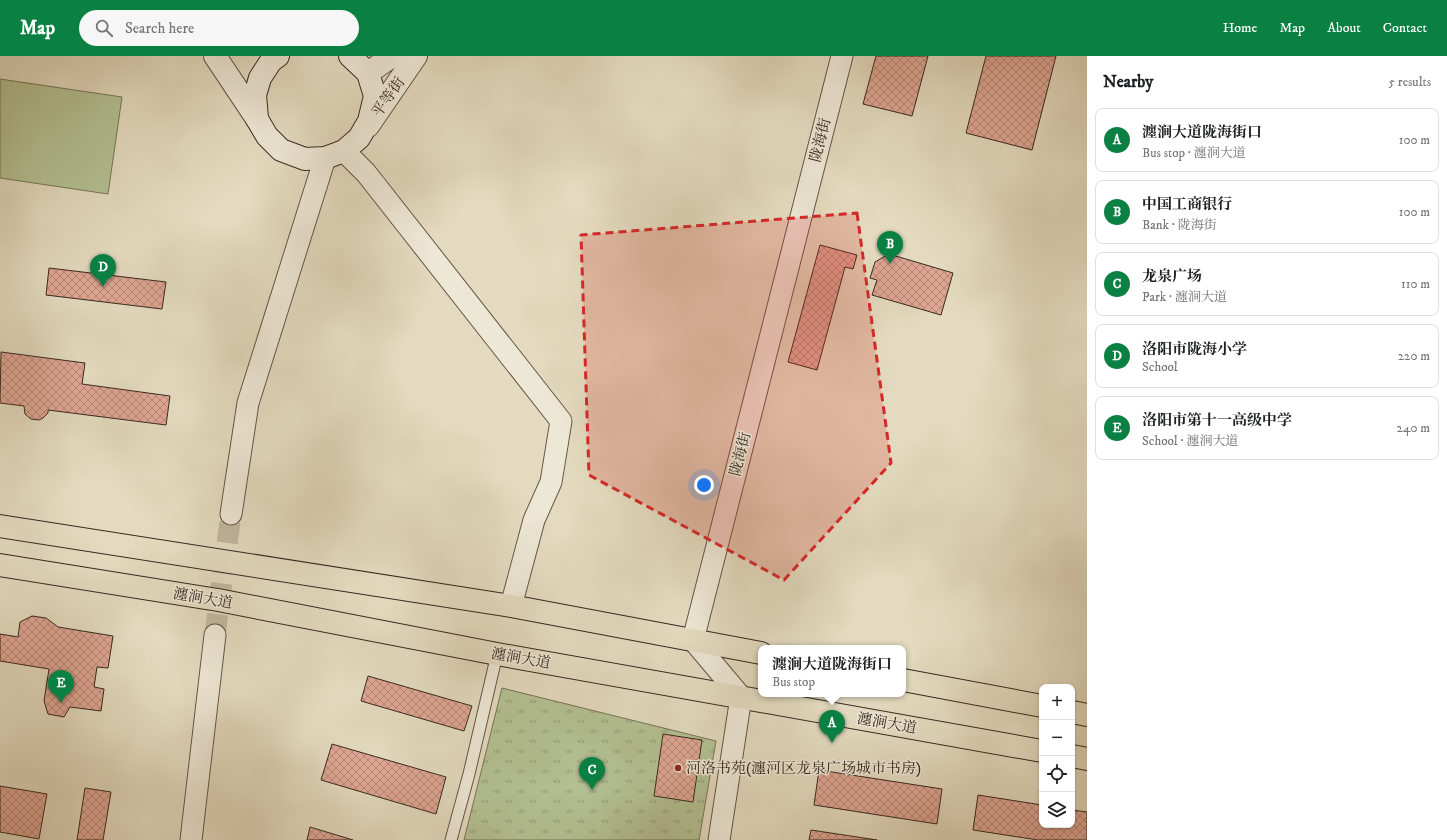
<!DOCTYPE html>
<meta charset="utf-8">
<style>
:root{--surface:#fff;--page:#f6f6f6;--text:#202124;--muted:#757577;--line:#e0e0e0;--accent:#0b8043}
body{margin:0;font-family:"IM FELL DW Pica","Noto Serif SC",serif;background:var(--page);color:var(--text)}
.controls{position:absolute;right:12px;bottom:12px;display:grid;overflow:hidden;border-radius:8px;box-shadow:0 1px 3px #0004}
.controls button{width:36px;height:36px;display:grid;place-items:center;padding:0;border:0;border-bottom:1px solid var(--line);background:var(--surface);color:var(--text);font:20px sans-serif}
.you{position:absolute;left:704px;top:429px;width:14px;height:14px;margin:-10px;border:3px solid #fff;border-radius:50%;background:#1a73e8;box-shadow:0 0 0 6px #1a73e833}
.badge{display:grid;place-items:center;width:26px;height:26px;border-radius:50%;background:var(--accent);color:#fff;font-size:13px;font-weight:700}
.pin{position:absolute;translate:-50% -33px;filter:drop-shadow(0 1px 2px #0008)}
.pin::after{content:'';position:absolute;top:21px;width:14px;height:12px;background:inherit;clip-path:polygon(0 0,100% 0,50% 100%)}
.popup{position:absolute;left:758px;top:589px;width:148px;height:52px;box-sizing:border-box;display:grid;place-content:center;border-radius:8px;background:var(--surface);filter:drop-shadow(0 1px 3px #0005);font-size:13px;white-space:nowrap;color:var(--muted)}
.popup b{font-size:15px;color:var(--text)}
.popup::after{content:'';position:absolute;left:50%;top:100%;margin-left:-8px;border:8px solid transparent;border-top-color:var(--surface)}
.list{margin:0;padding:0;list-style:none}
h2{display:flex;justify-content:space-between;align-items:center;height:52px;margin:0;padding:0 16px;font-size:17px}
h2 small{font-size:13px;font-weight:400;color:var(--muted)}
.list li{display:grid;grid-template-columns:26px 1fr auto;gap:12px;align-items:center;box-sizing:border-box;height:64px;margin:0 8px 8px;padding:0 8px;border:1px solid var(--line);border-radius:8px}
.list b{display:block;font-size:15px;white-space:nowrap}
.list p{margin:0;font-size:13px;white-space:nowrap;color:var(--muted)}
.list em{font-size:13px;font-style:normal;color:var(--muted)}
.icon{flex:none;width:22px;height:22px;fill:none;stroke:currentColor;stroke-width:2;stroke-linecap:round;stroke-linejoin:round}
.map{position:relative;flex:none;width:1087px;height:784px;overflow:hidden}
header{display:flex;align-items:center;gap:24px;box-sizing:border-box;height:56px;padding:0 20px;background:var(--accent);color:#fff}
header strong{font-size:19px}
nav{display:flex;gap:22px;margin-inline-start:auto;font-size:14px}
.search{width:280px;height:36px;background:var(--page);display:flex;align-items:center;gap:10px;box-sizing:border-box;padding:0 14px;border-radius:22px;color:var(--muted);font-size:15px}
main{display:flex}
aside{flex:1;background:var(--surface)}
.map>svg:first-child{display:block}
.grass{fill:#b3c092;stroke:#767459}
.park{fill:url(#park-tufts);stroke:#767459}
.building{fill:url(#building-cross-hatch);stroke:#392820}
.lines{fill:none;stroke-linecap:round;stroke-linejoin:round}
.minor-tunnel{stroke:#c1b69f;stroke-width:21;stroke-dasharray:21 10;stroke-linecap:butt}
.service-casing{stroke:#645448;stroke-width:13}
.minor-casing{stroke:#645448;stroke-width:23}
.tertiary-casing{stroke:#645448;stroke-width:24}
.secondary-casing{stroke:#392820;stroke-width:24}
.primary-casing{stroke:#392820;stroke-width:24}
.service{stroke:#ede7d5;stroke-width:11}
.minor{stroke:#ede7d5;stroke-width:21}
.tertiary{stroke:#ede7d5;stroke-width:22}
.secondary{stroke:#ede7d5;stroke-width:22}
.primary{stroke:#e3dabf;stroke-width:22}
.marked{fill:#d62828;fill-opacity:0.2;stroke:#d62828;stroke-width:3;stroke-dasharray:8 5;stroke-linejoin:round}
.poi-dot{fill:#8f2418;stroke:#ede7d5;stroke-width:1.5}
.labels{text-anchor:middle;stroke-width:3;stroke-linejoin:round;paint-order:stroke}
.street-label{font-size:15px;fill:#392820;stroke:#ede7d5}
.poi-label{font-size:15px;fill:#392820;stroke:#ede7d5;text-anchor:start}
</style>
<header>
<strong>Map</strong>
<div class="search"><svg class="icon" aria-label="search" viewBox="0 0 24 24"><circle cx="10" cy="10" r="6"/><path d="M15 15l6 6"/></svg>Search here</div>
<nav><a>Home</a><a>Map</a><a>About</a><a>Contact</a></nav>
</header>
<main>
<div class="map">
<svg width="1087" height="784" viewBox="0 0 1087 784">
<defs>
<pattern id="park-tufts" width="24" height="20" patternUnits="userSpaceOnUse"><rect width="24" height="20" fill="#b3c092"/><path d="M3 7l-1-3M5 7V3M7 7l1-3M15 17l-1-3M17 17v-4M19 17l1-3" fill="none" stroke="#939c77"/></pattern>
<pattern id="building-cross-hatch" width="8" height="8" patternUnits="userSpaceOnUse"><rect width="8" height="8" fill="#dfa693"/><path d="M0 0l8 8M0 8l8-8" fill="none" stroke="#b68778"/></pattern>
</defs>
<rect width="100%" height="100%" fill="#e3dabf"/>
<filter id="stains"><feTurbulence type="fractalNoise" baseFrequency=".005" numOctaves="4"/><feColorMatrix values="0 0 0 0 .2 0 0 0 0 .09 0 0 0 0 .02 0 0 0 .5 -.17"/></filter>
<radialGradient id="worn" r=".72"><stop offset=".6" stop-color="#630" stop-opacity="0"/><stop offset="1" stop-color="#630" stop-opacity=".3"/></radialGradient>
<!-- grass -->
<path class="grass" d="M 0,23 L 122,41 L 108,138 L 0,122 Z"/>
<!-- park -->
<path class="park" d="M 502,632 L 716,685 L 699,784 L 464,784 Z"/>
<!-- building -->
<path class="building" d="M 876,0 L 928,0 L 912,60 L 863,48 Z
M 986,0 L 1056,0 L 1032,94 L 966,77 Z
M 820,189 L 857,199 L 853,213 L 845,211 L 817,314 L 788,306 Z
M 889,198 L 953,217 L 941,259 L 872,239 L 877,224 L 870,222 L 875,206 Z
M 49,212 L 166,226 L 162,253 L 46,239 Z
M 1,296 L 85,307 L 82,328 L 170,340 L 166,369 L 48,354 L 48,357 L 43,362 L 39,364 L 31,363 L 25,358 L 24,350 L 0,347 Z
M 32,560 L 46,562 L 58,571 L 113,580 L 108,612 L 97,611 L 94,631 L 104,633 L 101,655 L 70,651 L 64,661 L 48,658 L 44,645 L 49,613 L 0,605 L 0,578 L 18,581 L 20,566 Z
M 368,620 L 472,650 L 464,675 L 361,645 Z
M 663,678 L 702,684 L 693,746 L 654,740 Z
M 332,688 L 446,721 L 436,758 L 321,724 Z
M 819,714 L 942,733 L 937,768 L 814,749 Z
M 0,730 L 47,738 L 39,783 L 0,776 Z
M 85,732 L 111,736 L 103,784 L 77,784 Z
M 978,739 L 1042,749 L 1042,769 L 1072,769 L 1072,754 L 1087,756 L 1087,784 L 1038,784 L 973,774 Z
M 310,771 L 353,784 L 307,784 Z
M 811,774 L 877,784 L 809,784 Z"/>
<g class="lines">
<!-- minor-tunnel -->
<path class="minor-tunnel" d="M 215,579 L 231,458"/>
<!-- service casing -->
<g class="service-casing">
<path id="service" d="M 451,784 L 469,718 L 497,598"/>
</g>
<!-- minor casing -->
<g class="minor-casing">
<path id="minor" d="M 344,95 L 366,117 L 561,365 L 551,426 L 534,464 L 511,550
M 231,458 L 248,347 L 325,102
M 191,784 L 215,579
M 719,784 L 741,641 L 693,584 L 842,0"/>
</g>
<!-- tertiary casing -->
<g class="tertiary-casing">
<path id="tertiary" d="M 215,0 L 257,63
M 368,17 L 392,0
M 368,70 L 416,0"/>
</g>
<!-- secondary casing -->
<g class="secondary-casing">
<path id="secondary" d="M 278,0 L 271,5 L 260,22 L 255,39 L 257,63 L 267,80 L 281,94 L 305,103 L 325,102 L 344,95 L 359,82 L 369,65 L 375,40 L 368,17 L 350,0"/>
</g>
<!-- primary casing -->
<g class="primary-casing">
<path id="primary" d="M 0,470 L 511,550 L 761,597
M 0,509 L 218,544 L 497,598 L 1042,695
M 903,624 L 1042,650
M 1072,656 L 1087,659
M 1072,700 L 1087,703"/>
</g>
<!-- service -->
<use href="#service" class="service"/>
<!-- minor -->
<use href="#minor" class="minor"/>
<!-- tertiary -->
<use href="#tertiary" class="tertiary"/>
<!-- secondary -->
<use href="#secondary" class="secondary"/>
<!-- primary -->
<use href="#primary" class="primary"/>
</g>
<!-- marked area -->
<path class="marked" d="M 857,157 L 891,407 L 784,524 L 589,419 L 581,179 Z"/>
<!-- markers -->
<circle class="poi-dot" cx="678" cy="712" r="4"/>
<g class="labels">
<!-- street labels -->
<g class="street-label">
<text transform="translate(388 41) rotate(-55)" y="5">平等街</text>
<text transform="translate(820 84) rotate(-76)" y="5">陇海街</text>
<text transform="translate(740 398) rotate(-76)" y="5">陇海街</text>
<text transform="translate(203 542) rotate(10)" y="5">瀍涧大道</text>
<text transform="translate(521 602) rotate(10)" y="5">瀍涧大道</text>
<text transform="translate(887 667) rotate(10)" y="5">瀍涧大道</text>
</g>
<!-- poi labels -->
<g class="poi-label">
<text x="686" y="717">河洛书苑(瀍河区龙泉广场城市书房)</text>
</g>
</g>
<rect width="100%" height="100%" filter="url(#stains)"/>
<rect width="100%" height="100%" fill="url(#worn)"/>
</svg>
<div class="controls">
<button>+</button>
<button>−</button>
<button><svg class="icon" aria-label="locate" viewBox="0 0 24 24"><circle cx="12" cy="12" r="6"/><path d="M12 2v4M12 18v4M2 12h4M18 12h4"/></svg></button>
<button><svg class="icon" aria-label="layers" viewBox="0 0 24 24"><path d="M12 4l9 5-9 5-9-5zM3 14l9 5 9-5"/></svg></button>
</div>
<div class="you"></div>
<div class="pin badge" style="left:832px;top:687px">A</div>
<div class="popup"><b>瀍涧大道陇海街口</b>Bus stop</div>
<div class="pin badge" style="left:890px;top:208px">B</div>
<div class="pin badge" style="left:592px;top:734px">C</div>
<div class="pin badge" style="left:103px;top:231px">D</div>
<div class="pin badge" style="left:61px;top:647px">E</div>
</div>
<aside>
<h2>Nearby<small>5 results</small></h2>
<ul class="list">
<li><span class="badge">A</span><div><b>瀍涧大道陇海街口</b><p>Bus stop · 瀍涧大道</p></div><em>100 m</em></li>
<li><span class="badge">B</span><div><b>中国工商银行</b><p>Bank · 陇海街</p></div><em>100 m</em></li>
<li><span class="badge">C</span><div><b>龙泉广场</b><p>Park · 瀍涧大道</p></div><em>110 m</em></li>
<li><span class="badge">D</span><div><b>洛阳市陇海小学</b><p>School</p></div><em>220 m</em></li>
<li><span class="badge">E</span><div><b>洛阳市第十一高级中学</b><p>School · 瀍涧大道</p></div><em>240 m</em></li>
</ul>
</aside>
</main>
